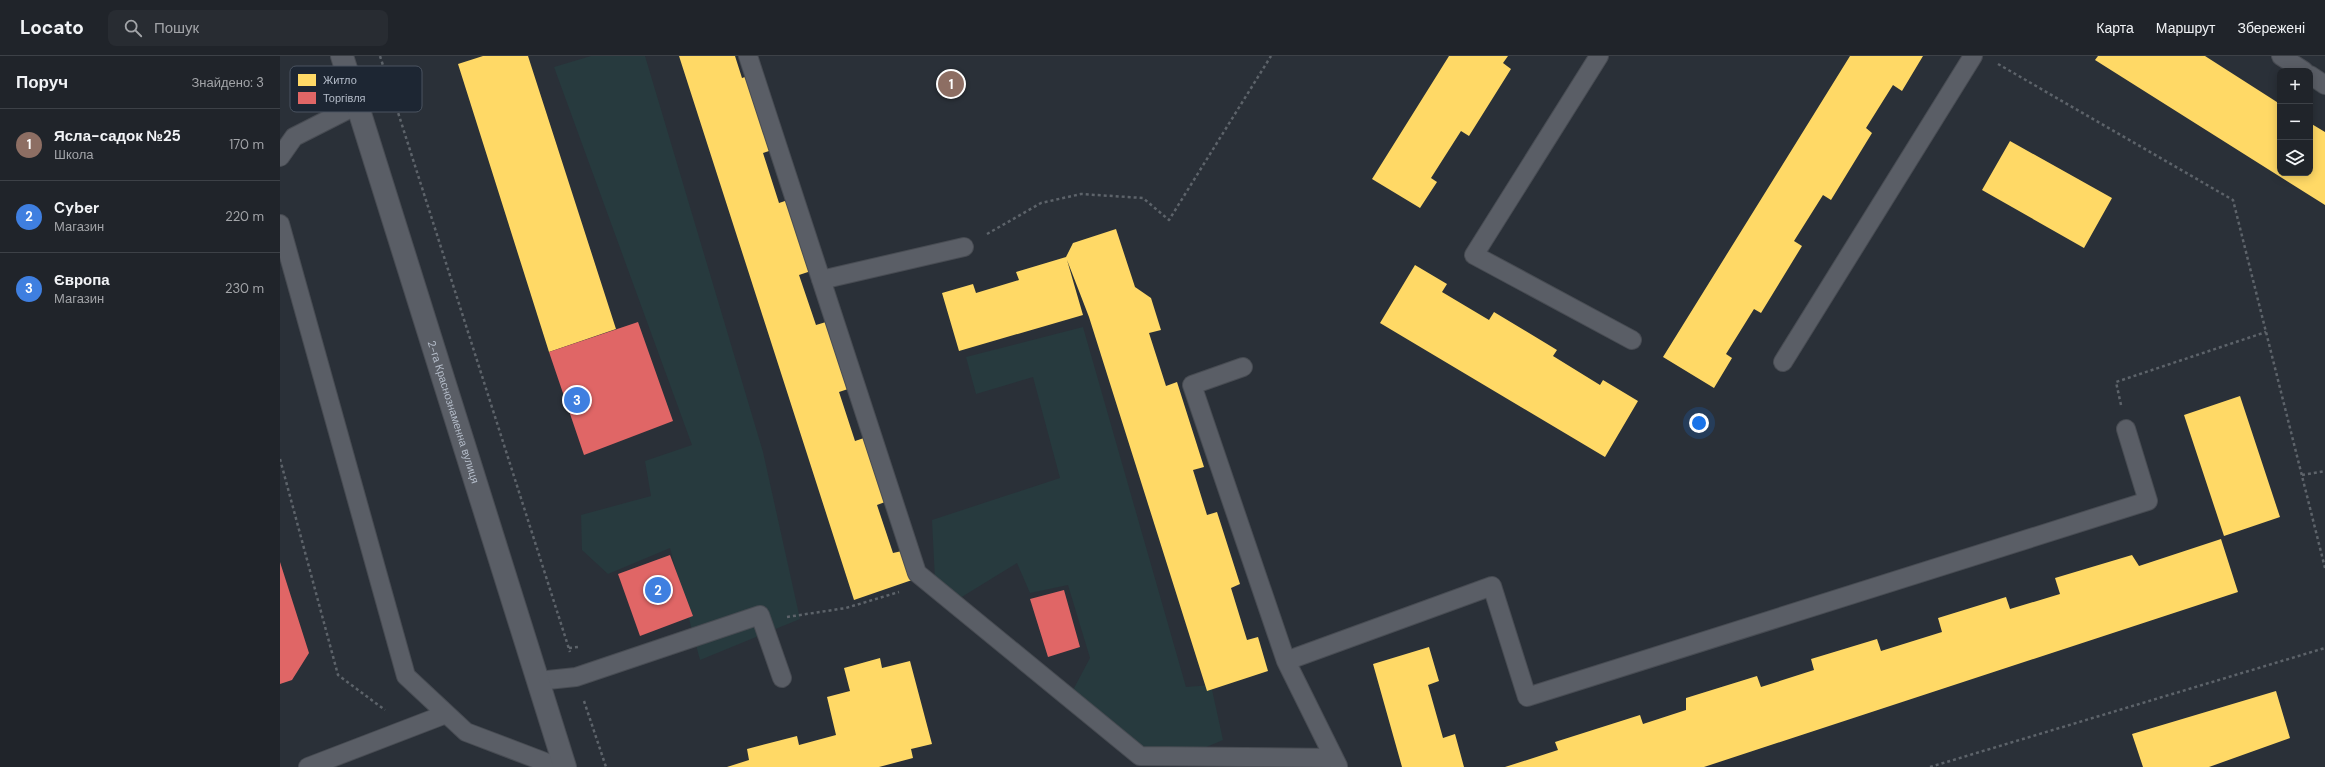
<!DOCTYPE html>
<html lang="uk">
<meta charset="utf-8">
<style>
:root{--surface:#20242a;--page:#282c32;--text:#f1f3f6;--muted:#a2a4a8;--line:#3d4147;--accent:#bca0f2}
body{margin:0;font-family:"DM Sans",sans-serif;background:var(--page);color:var(--text)}
.controls{position:absolute;right:12px;top:12px;display:grid;overflow:hidden;border-radius:8px;box-shadow:0 2px 10px #0003}
.controls button{width:36px;height:36px;display:grid;place-items:center;padding:0;border:0;border-bottom:1px solid var(--line);background:var(--surface);color:var(--text);font:20px sans-serif}
.you{position:absolute;left:1419px;top:367px;width:14px;height:14px;margin:-10px;border:3px solid #fff;border-radius:50%;background:#1a73e8;box-shadow:0 0 0 6px #1a73e833}
.badge{display:grid;place-items:center;width:26px;height:26px;border-radius:50%;background:var(--accent);color:#fff;font-size:13px;font-weight:700}
.pin{position:absolute;translate:-50% -50%;border:2px solid #fff;box-shadow:0 1px 4px #0006}
.list{margin:0;padding:0;list-style:none}
h2{display:flex;justify-content:space-between;align-items:center;height:52px;margin:0;padding:0 16px;font-size:17px}
h2 small{font-size:13px;font-weight:400;color:var(--muted)}
.list li{display:grid;grid-template-columns:26px 1fr auto;gap:12px;align-items:center;box-sizing:border-box;height:72px;padding:0 16px;border-top:1px solid var(--line)}
.list b{display:block;font-size:15px;white-space:nowrap}
.list p{margin:0;font-size:13px;white-space:nowrap;color:var(--muted)}
.list em{font-size:13px;font-style:normal;color:var(--muted)}
.icon{flex:none;width:22px;height:22px;fill:none;stroke:currentColor;stroke-width:2;stroke-linecap:round;stroke-linejoin:round}
.map{position:relative;flex:none;width:2045px;height:711px;overflow:hidden}
header{display:flex;align-items:center;gap:24px;box-sizing:border-box;height:56px;padding:0 20px;background:var(--surface);border-bottom:1px solid var(--line)}
header strong{font-size:19px}
nav{display:flex;gap:22px;margin-inline-start:auto;font-size:14px}
.search{width:280px;height:36px;background:var(--page);display:flex;align-items:center;gap:10px;box-sizing:border-box;padding:0 14px;border-radius:8px;color:var(--muted);font-size:15px}
main{display:flex}
aside{flex:1;background:var(--surface)}
.map>svg:first-child{display:block}
.green{fill:#273a3e}
.homes{fill:#ffd966}
.shops{fill:#e06666}
.lines{fill:none;stroke-linecap:round;stroke-linejoin:round}
.service-casing{stroke:#484c53;stroke-width:20}
.tertiary-casing{stroke:#484c53;stroke-width:24}
.path{stroke:#5d636a;stroke-width:2.5;stroke-dasharray:3 3;stroke-linecap:butt}
.service{stroke:#5a5e66;stroke-width:18}
.tertiary{stroke:#5a5e66;stroke-width:22}
.labels{text-anchor:middle;stroke-width:4;stroke-linejoin:round;paint-order:stroke}
.street-label{font-size:11px;fill:#b4bcc9;stroke:#1d2633}
.key{fill:#1d2633;stroke:#4a5360;stroke-width:1}
.key-label{font-size:11px;fill:#b4bcc9}
</style>
<header>
<strong>Locato</strong>
<div class="search"><svg class="icon" aria-label="search" viewBox="0 0 24 24"><circle cx="10" cy="10" r="6"/><path d="M15 15l6 6"/></svg>Пошук</div>
<nav><a>Карта</a><a>Маршрут</a><a>Збережені</a></nav>
</header>
<main>
<aside>
<h2>Поруч<small>Знайдено: 3</small></h2>
<ul class="list">
<li><span class="badge" style="background:#8d6e63">1</span><div><b>Ясла-садок №25</b><p>Школа</p></div><em>170 m</em></li>
<li><span class="badge" style="background:#3f7fe0">2</span><div><b>Cyber</b><p>Магазин</p></div><em>220 m</em></li>
<li><span class="badge" style="background:#3f7fe0">3</span><div><b>Європа</b><p>Магазин</p></div><em>230 m</em></li>
</ul>
</aside>
<div class="map">
<svg width="2045" height="711" viewBox="0 0 2045 711">
<rect width="100%" height="100%" fill="#2a3038"/>
<!-- green -->
<path class="green" d="M 311,0 L 365,0 L 483,396 L 520,563 L 420,604 L 390,492 L 328,518 L 302,494 L 301,459 L 371,440 L 365,405 L 412,389 L 274,11 Z
M 803,271 L 906,631 L 931,629 L 943,684 L 917,695 L 863,696 L 792,636 L 810,602 L 788,529 L 750,537 L 737,507 L 680,542 L 655,524 L 652,464 L 780,422 L 753,321 L 696,338 L 686,301 Z"/>
<!-- homes -->
<path class="homes" d="M 203,0 L 248,0 L 336,273 L 269,296 L 178,8 Z
M 399,0 L 455,0 L 462,22 L 471,19 L 495,93 L 483,97 L 499,147 L 508,144 L 531,215 L 519,219 L 536,269 L 546,266 L 568,333 L 559,336 L 575,385 L 584,382 L 605,446 L 597,449 L 613,497 L 622,495 L 632,524 L 574,544 Z
M 1169,0 L 1228,0 L 1223,7 L 1231,13 L 1189,80 L 1181,75 L 1151,122 L 1157,126 L 1140,152 L 1092,123 Z
M 1570,0 L 1643,0 L 1622,35 L 1613,29 L 1586,72 L 1592,77 L 1551,144 L 1543,139 L 1514,185 L 1522,190 L 1481,257 L 1474,253 L 1446,298 L 1452,302 L 1434,332 L 1383,301 Z
M 1818,0 L 1925,0 L 2000,48 L 2000,117 L 2030,117 L 2030,67 L 2045,76 L 2045,149 L 1815,4 Z
M 1730,85 L 1832,142 L 1804,192 L 1702,134 Z
M 836,173 L 855,231 L 871,242 L 881,274 L 869,277 L 886,330 L 897,326 L 924,411 L 913,414 L 927,459 L 937,456 L 960,528 L 951,532 L 967,584 L 978,581 L 988,615 L 927,635 L 809,261 L 787,204 L 803,259 L 679,295 L 662,237 L 693,228 L 696,237 L 739,224 L 736,216 L 786,201 L 793,187 Z
M 1135,209 L 1167,228 L 1162,236 L 1209,264 L 1214,256 L 1277,294 L 1273,300 L 1320,329 L 1323,324 L 1358,345 L 1325,401 L 1100,267 Z
M 1960,340 L 2000,461 L 1944,480 L 1904,359 Z
M 1941,483 L 1958,536 L 1424,711 L 1225,711 L 1278,694 L 1275,686 L 1360,659 L 1363,668 L 1406,654 L 1406,642 L 1477,620 L 1481,631 L 1534,614 L 1531,603 L 1597,583 L 1601,595 L 1662,576 L 1658,562 L 1726,541 L 1730,553 L 1780,538 L 1775,522 L 1852,499 L 1859,510 Z
M 1149,591 L 1159,625 L 1148,629 L 1163,682 L 1175,678 L 1184,711 L 1122,711 L 1093,608 Z
M 600,602 L 602,612 L 630,605 L 652,688 L 631,693 L 633,702 L 599,711 L 447,711 L 469,704 L 467,693 L 517,680 L 519,689 L 556,679 L 547,641 L 570,635 L 564,612 Z
M 1996,635 L 2010,682 L 1929,711 L 1863,711 L 1852,678 Z"/>
<!-- shops -->
<path class="shops" d="M 358,266 L 393,365 L 304,399 L 269,296 Z
M 390,499 L 413,560 L 360,580 L 338,518 Z
M 0,506 L 29,597 L 12,624 L 0,628 Z
M 784,534 L 800,591 L 768,601 L 750,543 Z"/>
<g class="lines">
<!-- service casing -->
<g class="service-casing">
<path id="service" d="M 468,0 L 637,517 L 860,700 L 1054,702
M 1319,0 L 1194,199 L 1352,284
M 2001,0 L 2024,15
M 2030,19 L 2045,29
M 0,101 L 14,81 L 77,49
M 0,168 L 126,620 L 186,676 L 278,711
M 541,224 L 684,191
M 1503,306 L 1693,0
M 963,311 L 912,329 L 1006,605 L 1058,710
M 1006,605 L 1212,530 L 1247,641 L 1868,445 L 1846,373
M 258,625 L 296,621 L 480,559 L 502,622
M 28,711 L 166,658"/>
</g>
<!-- tertiary casing -->
<g class="tertiary-casing">
<g id="tertiary">
<path id="s1" d="M 62,0 L 285,711"/>
</g>
</g>
<!-- path -->
<path class="path" d="M 100,0 L 290,596
M 1718,8 L 1953,144 L 2045,512
M 707,178 L 761,147 L 801,138 L 863,142 L 889,164 L 991,0
M 1841,349 L 1836,326 L 1986,276
M 0,403 L 58,619 L 105,654
M 2022,419 L 2045,415
M 507,561 L 566,552 L 619,536
M 289,592 L 298,591
M 304,645 L 326,711
M 1650,711 L 2045,592"/>
<!-- service -->
<use href="#service" class="service"/>
<!-- tertiary -->
<use href="#tertiary" class="tertiary"/>
</g>
<g class="labels">
<!-- street labels -->
<g class="street-label">
<text dy="4" stroke="none"><textPath href="#s1" startOffset="373">2-га Краснознаменна вулиця</textPath></text>
</g>
</g>
<!-- legend -->
<rect x="10" y="10" width="132" height="46" rx="6" class="key"/>
<rect x="18" y="18" width="18" height="12" fill="#ffd966"/>
<rect x="18" y="36" width="18" height="12" fill="#e06666"/>
<g class="key-label">
<text x="43" y="28">Житло</text>
<text x="43" y="46">Торгівля</text>
</g>
</svg>
<div class="controls">
<button>+</button>
<button>−</button>
<button><svg class="icon" aria-label="layers" viewBox="0 0 24 24"><path d="M12 4l9 5-9 5-9-5zM3 14l9 5 9-5"/></svg></button>
</div>
<div class="you"></div>
<div class="pin badge" style="left:671px;top:28px;background:#8d6e63">1</div>
<div class="pin badge" style="left:378px;top:534px;background:#3f7fe0">2</div>
<div class="pin badge" style="left:297px;top:344px;background:#3f7fe0">3</div>
</div>
</main>
